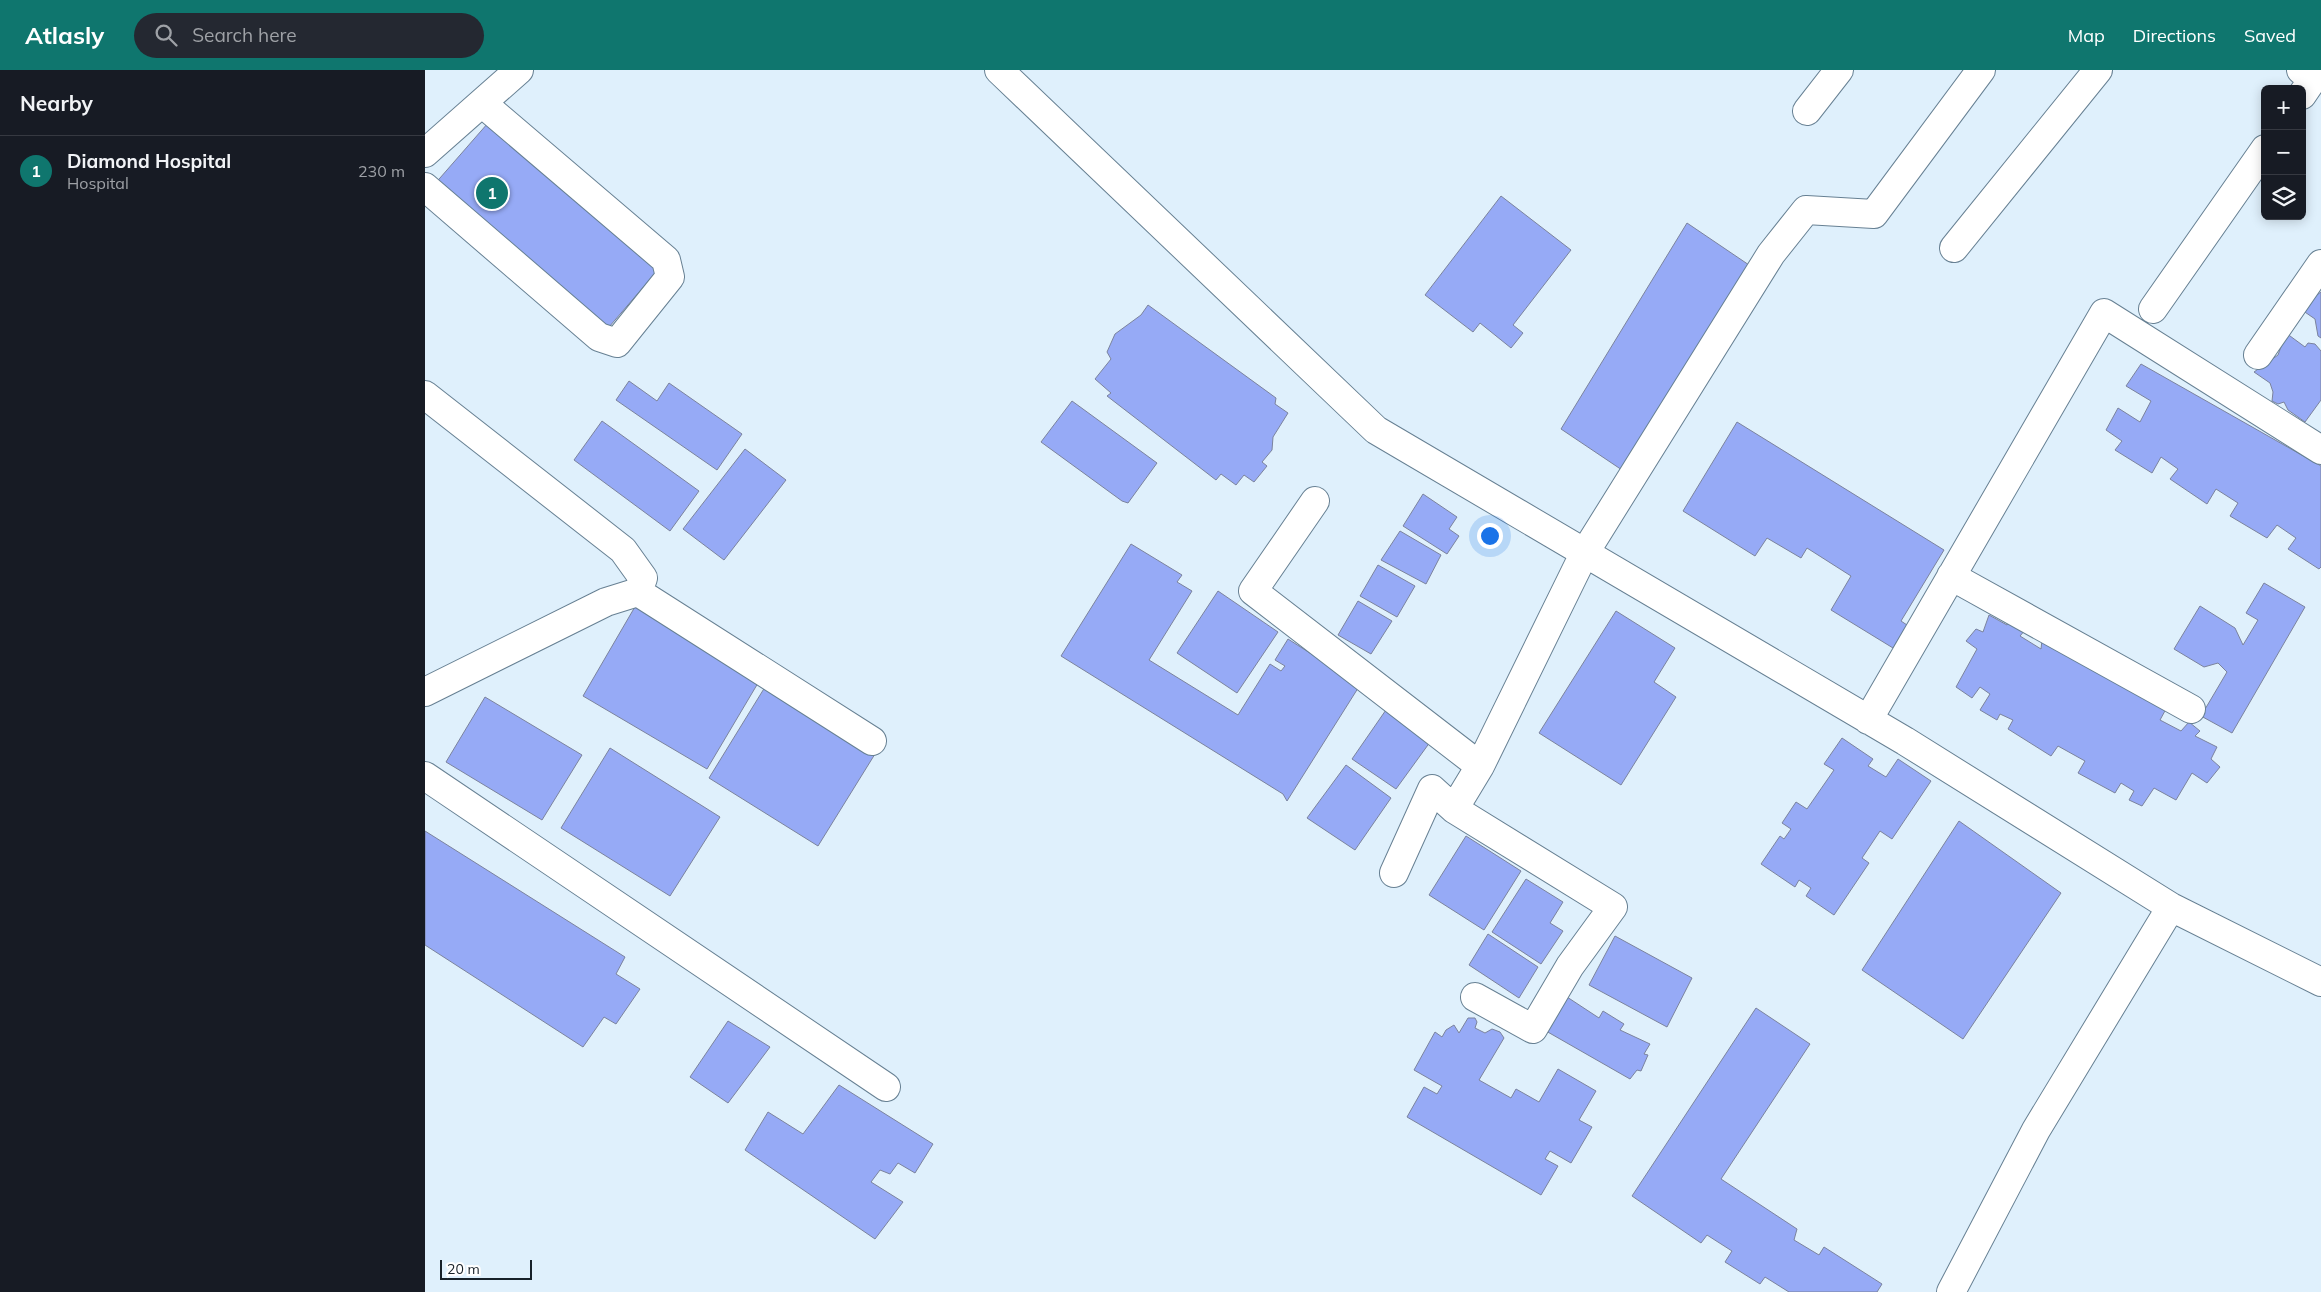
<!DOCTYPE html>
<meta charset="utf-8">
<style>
:root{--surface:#171b24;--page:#242831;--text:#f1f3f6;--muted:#9ea1a6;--line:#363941;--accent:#0f766e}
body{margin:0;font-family:Mulish,sans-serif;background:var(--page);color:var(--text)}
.controls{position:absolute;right:15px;top:15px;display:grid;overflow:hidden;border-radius:8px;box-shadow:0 2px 12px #0003}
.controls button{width:45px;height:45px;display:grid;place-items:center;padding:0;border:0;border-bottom:1px solid var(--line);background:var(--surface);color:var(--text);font:25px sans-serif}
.scale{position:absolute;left:15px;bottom:12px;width:92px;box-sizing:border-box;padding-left:5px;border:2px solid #172129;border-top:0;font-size:14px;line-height:18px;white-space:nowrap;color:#172129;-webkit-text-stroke:4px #fff;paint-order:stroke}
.you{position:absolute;left:1064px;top:465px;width:18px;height:18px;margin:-12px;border:4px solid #fff;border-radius:50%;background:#1a73e8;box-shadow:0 0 0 8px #1a73e833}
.badge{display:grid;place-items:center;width:32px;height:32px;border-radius:50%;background:var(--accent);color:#fff;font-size:16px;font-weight:700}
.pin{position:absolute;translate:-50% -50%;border:2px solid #fff;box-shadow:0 1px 5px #0006}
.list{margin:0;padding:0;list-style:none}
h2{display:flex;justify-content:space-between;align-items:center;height:65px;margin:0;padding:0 20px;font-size:21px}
h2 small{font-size:16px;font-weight:400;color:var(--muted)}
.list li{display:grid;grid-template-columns:32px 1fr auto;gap:15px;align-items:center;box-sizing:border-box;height:70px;padding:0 20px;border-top:1px solid var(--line)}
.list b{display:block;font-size:19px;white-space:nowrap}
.list p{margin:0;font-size:16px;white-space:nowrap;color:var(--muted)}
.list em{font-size:16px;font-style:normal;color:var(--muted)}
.icon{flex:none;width:28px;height:28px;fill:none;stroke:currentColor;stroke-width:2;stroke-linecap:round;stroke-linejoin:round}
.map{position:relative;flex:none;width:1896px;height:1222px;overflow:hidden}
header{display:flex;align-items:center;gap:30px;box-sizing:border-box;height:70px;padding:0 25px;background:var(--accent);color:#fff}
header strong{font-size:24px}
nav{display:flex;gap:28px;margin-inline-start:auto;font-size:18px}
.search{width:350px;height:45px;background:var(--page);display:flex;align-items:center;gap:12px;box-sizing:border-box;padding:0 18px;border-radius:28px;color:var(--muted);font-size:19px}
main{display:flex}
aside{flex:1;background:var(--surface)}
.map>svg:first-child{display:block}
.building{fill:#96aaf6;stroke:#7b839d}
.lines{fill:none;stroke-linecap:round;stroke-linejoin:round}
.minor-casing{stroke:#678093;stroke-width:30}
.minor{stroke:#fff;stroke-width:28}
</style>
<header>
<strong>Atlasly</strong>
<div class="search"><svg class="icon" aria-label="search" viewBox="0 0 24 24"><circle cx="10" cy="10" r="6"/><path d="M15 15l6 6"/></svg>Search here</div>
<nav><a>Map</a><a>Directions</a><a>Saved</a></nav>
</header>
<main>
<aside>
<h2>Nearby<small></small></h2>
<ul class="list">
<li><span class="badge">1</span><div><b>Diamond Hospital</b><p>Hospital</p></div><em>230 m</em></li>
</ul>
</aside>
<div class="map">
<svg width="1896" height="1222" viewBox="0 0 1896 1222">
<rect width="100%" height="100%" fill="#dff0fc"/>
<!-- building -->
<path class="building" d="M 63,53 L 233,200 L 178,264 L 8,116 Z
M 1076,126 L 1146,180 L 1088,255 L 1098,263 L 1086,278 L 1055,253 L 1048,262 L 1000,225 Z
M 1262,153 L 1327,197 L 1200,402 L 1136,359 Z
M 1896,222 L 1896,268 L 1893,266 L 1890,249 L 1874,238 Z
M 723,235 L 851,328 L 850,334 L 863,343 L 848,367 L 847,380 L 837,392 L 842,396 L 829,412 L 819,405 L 811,415 L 796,404 L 791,410 L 682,326 L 686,323 L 670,309 L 686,289 L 682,282 L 690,264 L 716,245 Z
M 1861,263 L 1880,277 L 1883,273 L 1890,274 L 1896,281 L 1896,330 L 1880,352 L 1863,340 L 1859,332 L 1853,334 L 1847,331 L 1848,322 L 1845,313 L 1829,302 L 1853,285 Z
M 1716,294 L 1896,396 L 1896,497 L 1894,499 L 1863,479 L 1871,468 L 1852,455 L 1842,468 L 1805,446 L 1813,433 L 1791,419 L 1782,434 L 1745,409 L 1753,399 L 1736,387 L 1727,403 L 1690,380 L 1697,371 L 1681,360 L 1693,338 L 1715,352 L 1726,331 L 1701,316 Z
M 204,311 L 232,331 L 244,313 L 317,364 L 292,400 L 191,330 Z
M 647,331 L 732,393 L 703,433 L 697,431 L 616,372 Z
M 177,351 L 274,421 L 245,461 L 149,390 Z
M 1312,352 L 1519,480 L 1476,551 L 1482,555 L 1468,578 L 1406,540 L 1426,506 L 1382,478 L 1376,488 L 1342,468 L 1330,486 L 1258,441 Z
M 320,379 L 361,410 L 299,490 L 258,459 Z
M 998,424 L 1032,447 L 1024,459 L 1034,466 L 1022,484 L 978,456 Z
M 975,461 L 1016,485 L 1001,514 L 956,490 Z
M 706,474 L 757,505 L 752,512 L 767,521 L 724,590 L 813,645 L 845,594 L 856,601 L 860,596 L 850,590 L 863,569 L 935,615 L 862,731 L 858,724 L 636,586 Z
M 953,495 L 990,516 L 972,547 L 935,526 Z
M 1839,513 L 1880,537 L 1807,663 L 1776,646 L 1802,602 L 1793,593 L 1779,597 L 1749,579 L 1775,536 L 1810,558 L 1818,575 L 1833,550 L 1821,543 Z
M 793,521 L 853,562 L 812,623 L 752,583 Z
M 933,531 L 967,551 L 946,584 L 913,565 Z
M 211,535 L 336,608 L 282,699 L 158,626 Z
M 1191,541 L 1250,578 L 1229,612 L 1251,627 L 1196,715 L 1114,663 Z
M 1564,545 L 1582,555 L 1587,548 L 1601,559 L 1595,566 L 1616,579 L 1617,570 L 1741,639 L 1735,650 L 1756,661 L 1764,652 L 1775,661 L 1770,666 L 1792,677 L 1786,689 L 1795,697 L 1782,713 L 1767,703 L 1751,730 L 1729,718 L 1717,736 L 1704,730 L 1709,721 L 1696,713 L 1690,723 L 1653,703 L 1660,691 L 1633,676 L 1626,686 L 1583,659 L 1588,650 L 1575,644 L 1572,650 L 1555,640 L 1565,624 L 1555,617 L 1547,628 L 1531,617 L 1552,579 L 1541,571 L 1551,559 L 1558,562 Z
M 340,617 L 450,684 L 393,776 L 284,708 Z
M 60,627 L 157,685 L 117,750 L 21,692 Z
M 963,637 L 1008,668 L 971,719 L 927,689 Z
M 1417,668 L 1448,689 L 1443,696 L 1461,707 L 1473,689 L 1506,711 L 1467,769 L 1455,761 L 1437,788 L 1444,793 L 1409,845 L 1381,826 L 1386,818 L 1374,810 L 1370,817 L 1336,794 L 1355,766 L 1359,769 L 1366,759 L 1357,753 L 1371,732 L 1382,739 L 1409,700 L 1399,694 Z
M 185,678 L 295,747 L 245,826 L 136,758 Z
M 921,695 L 966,728 L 930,780 L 882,748 Z
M 1534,751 L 1636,823 L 1538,969 L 1437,900 Z
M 0,761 L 200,887 L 191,904 L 215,919 L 191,954 L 179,947 L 158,977 L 0,875 Z
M 1041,766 L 1096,801 L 1059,860 L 1004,825 Z
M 1101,809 L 1138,832 L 1125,853 L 1138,861 L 1116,894 L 1067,862 Z
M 1063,864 L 1113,897 L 1094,928 L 1044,895 Z
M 1190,866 L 1267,908 L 1242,957 L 1164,915 Z
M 1139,925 L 1174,948 L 1178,941 L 1199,954 L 1195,960 L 1225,974 L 1219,984 L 1223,985 L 1216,1001 L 1212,1000 L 1205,1009 L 1121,961 Z
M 1331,938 L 1385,974 L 1296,1109 L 1372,1159 L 1369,1170 L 1394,1185 L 1399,1177 L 1457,1214 L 1452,1222 L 1364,1222 L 1340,1207 L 1335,1214 L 1300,1192 L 1307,1181 L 1282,1165 L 1276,1173 L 1207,1126 Z
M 1043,948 L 1050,948 L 1052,952 L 1050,958 L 1060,963 L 1067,959 L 1075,962 L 1079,968 L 1054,1010 L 1086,1028 L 1091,1019 L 1114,1032 L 1133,999 L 1171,1021 L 1154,1050 L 1167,1057 L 1146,1093 L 1125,1081 L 1120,1089 L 1133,1096 L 1116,1125 L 982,1047 L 999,1017 L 1012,1024 L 1017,1016 L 989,1000 L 1010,962 L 1017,967 L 1021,960 L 1029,955 L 1034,963 Z
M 303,951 L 345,977 L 303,1033 L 265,1007 Z
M 414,1015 L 508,1074 L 490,1103 L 473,1093 L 465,1104 L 455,1100 L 446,1112 L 478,1132 L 450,1169 L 320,1080 L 343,1042 L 378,1064 Z"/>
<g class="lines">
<!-- minor casing -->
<g class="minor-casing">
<path id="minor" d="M 574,0 L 951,360 L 1480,671 L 1746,837 L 1896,912
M 1876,0 L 1888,9 L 1877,25
M 1382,41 L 1414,0
M 0,83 L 94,0
M 0,117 L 174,267 L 192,273 L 245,207 L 241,190 L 57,33
M 1529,178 L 1673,0
M 1728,239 L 1840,79
M 1833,285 L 1896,194
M 0,325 L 198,480 L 218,508 L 213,522
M 890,431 L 828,521 L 1055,696
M 1526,506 L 1766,639
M 213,522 L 447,671
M 0,622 L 181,532 L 213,522
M 1443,650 L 1679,243 L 1896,380
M 0,706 L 461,1017
M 1029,739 L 1055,696 L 1159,484 L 1346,184 L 1381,140 L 1449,144 L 1556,0
M 969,803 L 1007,719 L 1029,739 L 1188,837 L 1145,896 L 1108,959 L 1050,927
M 1526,1222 L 1611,1060 L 1746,837"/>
</g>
<!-- minor -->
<use href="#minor" class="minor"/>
</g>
</svg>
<div class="controls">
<button>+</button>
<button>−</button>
<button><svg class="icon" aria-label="layers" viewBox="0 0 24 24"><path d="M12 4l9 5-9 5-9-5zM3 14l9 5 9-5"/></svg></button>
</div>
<div class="scale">20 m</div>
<div class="you"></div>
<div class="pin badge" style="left:67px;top:123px">1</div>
</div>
</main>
